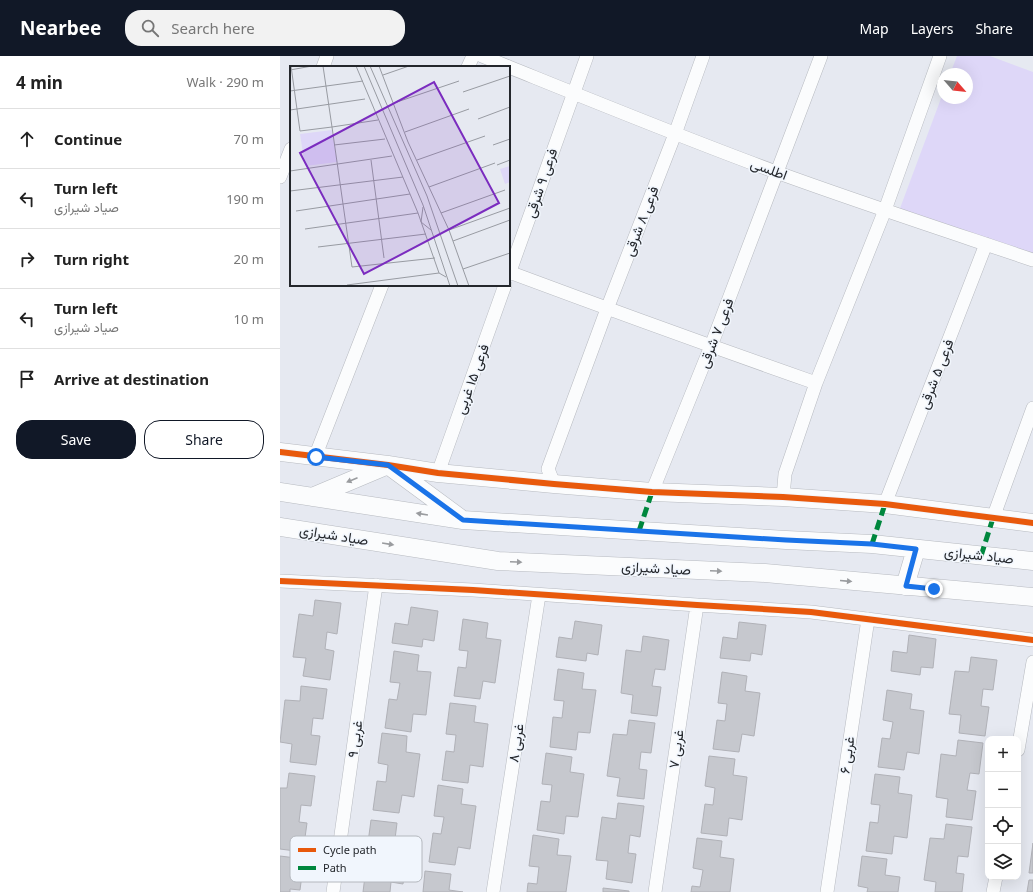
<!DOCTYPE html>
<meta charset="utf-8">
<style>
:root{--surface:#fff;--page:#f2f2f2;--text:#222;--muted:#767676;--line:#e0e0e0;--accent:#111827}
body{margin:0;font-family:"Noto Sans",Vazirmatn,sans-serif;background:var(--page);color:var(--text)}
.controls{position:absolute;right:12px;bottom:12px;display:grid;overflow:hidden;border-radius:8px;box-shadow:0 4px 16px #0002}
.controls button{width:36px;height:36px;display:grid;place-items:center;padding:0;border:0;border-bottom:1px solid var(--line);background:var(--surface);color:var(--text);font:20px sans-serif}
.compass{position:absolute;left:657px;top:12px;width:36px;height:36px;border-radius:50%;background:var(--surface);box-shadow:0 4px 16px #0002;rotate:118deg}
.stop{position:absolute;width:12px;height:12px;margin:-9px;border:3px solid #1a73e8;border-radius:50%;background:#fff}
.stop.end{background:#1a73e8;border-color:#fff;box-shadow:0 1px 4px #0008}
.list{margin:0;padding:0;list-style:none}
h2{display:flex;justify-content:space-between;align-items:center;height:52px;margin:0;padding:0 16px;font-size:17px}
h2 small{font-size:13px;font-weight:400;color:var(--muted)}
.list li{display:grid;grid-template-columns:26px 1fr auto;gap:12px;align-items:center;box-sizing:border-box;height:60px;padding:0 16px;border-top:1px solid var(--line)}
.list b{display:block;font-size:15px;white-space:nowrap}
.list p{margin:0;font-size:13px;white-space:nowrap;color:var(--muted)}
.list em{font-size:13px;font-style:normal;color:var(--muted)}
.actions{display:flex;gap:8px;padding:12px 16px}
.actions a{flex:1;padding:9px 0;border:1px solid var(--accent);border-radius:16px;text-align:center;font-size:14px;color:var(--accent)}
.actions .main{background:var(--accent);color:#fff}
.icon{flex:none;width:22px;height:22px;fill:none;stroke:currentColor;stroke-width:2;stroke-linecap:round;stroke-linejoin:round}
.map{position:relative;flex:none;width:753px;height:836px;overflow:hidden}
header{display:flex;align-items:center;gap:24px;box-sizing:border-box;height:56px;padding:0 20px;background:var(--accent);color:#fff}
header strong{font-size:19px}
nav{display:flex;gap:22px;margin-inline-start:auto;font-size:14px}
.search{width:280px;height:36px;background:var(--page);display:flex;align-items:center;gap:10px;box-sizing:border-box;padding:0 14px;border-radius:16px;color:var(--muted);font-size:15px}
main{display:flex}
aside{flex:1;background:var(--surface)}
.map>svg:first-child{display:block}
.green{fill:#ded7f8}
.building{fill:#c6c8ce;stroke:#b0b1b7}
.lines{fill:none;stroke-linecap:round;stroke-linejoin:round}
.street-casing{stroke:#b7bac0;stroke-width:14}
.secondary-casing{stroke:#b7bac0;stroke-width:19}
.street{stroke:#fbfcfd;stroke-width:13}
.secondary{stroke:#fbfcfd;stroke-width:18}
.quiet{stroke:#00873e;stroke-width:5;stroke-dasharray:10 5;stroke-linecap:butt}
.cycleway-casing{stroke:#f1f6fd;stroke-width:8}
.cycleway{stroke:#e8590c;stroke-width:6}
.oneway{fill:#9a9c9f}
.route{stroke:#1a73e8;stroke-width:5}
.labels{text-anchor:middle;stroke-width:3;stroke-linejoin:round;paint-order:stroke}
.street-label{font-size:14px;fill:#24272c;stroke:#f1f6fd}
.inset-road{fill:none;stroke:#989ba2;stroke-width:1}
.view{fill:#7b2cbf;fill-opacity:0.15;stroke:#7b2cbf;stroke-width:2}
.inset-edge{fill:none;stroke:#24272c;stroke-width:2}
.key{fill:#f1f6fd;stroke:#b4b8be;stroke-width:1}
.key-label{font-size:11px;fill:#24272c}
</style>
<header>
<strong>Nearbee</strong>
<div class="search"><svg class="icon" aria-label="search" viewBox="0 0 24 24"><circle cx="10" cy="10" r="6"/><path d="M15 15l6 6"/></svg>Search here</div>
<nav><a>Map</a><a>Layers</a><a>Share</a></nav>
</header>
<main>
<aside>
<h2>4 min<small>Walk · 290 m</small></h2>
<ul class="list">
<li><svg class="icon" aria-label="ahead" viewBox="0 0 24 24"><path d="M12 20V5M6 11l6-6 6 6"/></svg><div><b>Continue</b></div><em>70 m</em></li>
<li><svg class="icon" aria-label="left" viewBox="0 0 24 24"><path d="M17 20v-9H6M10 6l-5 5 5 5"/></svg><div><b>Turn left</b><p>صیاد شیرازی</p></div><em>190 m</em></li>
<li><svg class="icon" aria-label="right" viewBox="0 0 24 24"><path d="M7 20v-9h11M14 6l5 5-5 5"/></svg><div><b>Turn right</b></div><em>20 m</em></li>
<li><svg class="icon" aria-label="left" viewBox="0 0 24 24"><path d="M17 20v-9H6M10 6l-5 5 5 5"/></svg><div><b>Turn left</b><p>صیاد شیرازی</p></div><em>10 m</em></li>
<li><svg class="icon" aria-label="arrive" viewBox="0 0 24 24"><path d="M6 21V4h12l-3 4 3 4H6"/></svg><div><b>Arrive at destination</b></div></li>
</ul>
<div class="actions"><a class="main">Save</a><a>Share</a></div>
</aside>
<div class="map">
<svg width="753" height="836" viewBox="0 0 753 836">
<rect width="100%" height="100%" fill="#e6e9f1"/>
<!-- green -->
<path class="green" d="M 677,0 L 710,0 L 753,16 L 753,205 L 619,155 L 663,37 L 663,42 L 687,42 L 687,18 L 670,18 Z"/>
<!-- building -->
<path class="building" d="M 35,544 L 61,547 L 57,578 L 47,576 L 45,593 L 54,595 L 50,624 L 23,620 L 26,602 L 13,601 L 19,558 L 33,560 Z
M 131,551 L 158,555 L 154,585 L 143,583 L 142,591 L 112,587 L 115,567 L 128,569 Z
M 183,563 L 208,567 L 206,582 L 221,584 L 215,627 L 203,625 L 200,643 L 174,640 L 178,611 L 186,612 L 188,595 L 179,594 Z
M 295,565 L 322,569 L 318,599 L 307,597 L 306,605 L 276,601 L 279,581 L 292,583 Z
M 459,566 L 486,569 L 482,599 L 471,597 L 470,605 L 440,602 L 443,581 L 457,583 Z
M 629,579 L 656,583 L 653,612 L 641,611 L 640,619 L 611,615 L 613,595 L 627,597 Z
M 363,580 L 389,584 L 385,614 L 375,613 L 372,630 L 381,631 L 377,660 L 351,657 L 353,639 L 341,637 L 346,594 L 361,596 Z
M 114,595 L 139,599 L 137,615 L 151,616 L 146,659 L 133,658 L 131,676 L 105,672 L 109,643 L 117,644 L 120,627 L 110,626 Z
M 691,601 L 717,604 L 713,634 L 703,633 L 701,650 L 709,651 L 705,680 L 679,677 L 681,659 L 669,658 L 675,615 L 689,616 Z
M 278,613 L 304,617 L 302,633 L 316,634 L 310,677 L 298,676 L 296,694 L 270,691 L 273,661 L 282,662 L 284,645 L 274,644 Z
M 442,616 L 467,620 L 465,635 L 480,637 L 474,680 L 462,678 L 459,696 L 433,693 L 437,664 L 445,665 L 447,648 L 438,647 Z
M 21,630 L 47,633 L 43,663 L 33,662 L 31,679 L 40,680 L 36,709 L 10,706 L 12,688 L 0,686 L 5,644 L 20,645 Z
M 607,634 L 632,638 L 630,653 L 644,655 L 639,698 L 627,696 L 624,714 L 598,711 L 602,682 L 610,683 L 613,666 L 603,664 Z
M 170,647 L 196,650 L 194,666 L 208,668 L 203,711 L 190,709 L 188,727 L 162,724 L 166,695 L 174,696 L 176,679 L 166,678 Z
M 349,664 L 375,667 L 371,697 L 361,696 L 359,713 L 367,714 L 364,743 L 337,740 L 340,722 L 327,720 L 333,678 L 347,679 Z
M 102,677 L 127,680 L 126,696 L 140,698 L 134,741 L 122,739 L 119,757 L 93,754 L 97,725 L 106,726 L 108,709 L 98,707 Z
M 678,684 L 703,687 L 699,718 L 690,717 L 687,734 L 696,735 L 692,764 L 666,761 L 668,743 L 656,741 L 661,698 L 676,700 Z
M 266,697 L 292,701 L 290,716 L 304,718 L 298,761 L 286,760 L 284,778 L 257,774 L 261,745 L 270,746 L 272,729 L 262,728 Z
M 429,700 L 455,703 L 453,719 L 467,721 L 462,764 L 449,762 L 447,780 L 421,777 L 425,748 L 433,749 L 435,732 L 425,730 Z
M 9,717 L 35,720 L 31,750 L 21,749 L 19,766 L 27,767 L 23,796 L 0,793 L 0,732 L 7,732 Z
M 595,718 L 620,721 L 618,737 L 632,739 L 627,782 L 614,780 L 612,798 L 586,795 L 590,766 L 598,767 L 600,749 L 591,748 Z
M 158,729 L 183,733 L 181,748 L 196,750 L 190,793 L 178,791 L 175,809 L 149,806 L 153,777 L 161,778 L 164,761 L 154,760 Z
M 338,747 L 364,750 L 360,781 L 350,779 L 348,797 L 356,798 L 352,827 L 326,823 L 328,805 L 316,804 L 322,761 L 336,763 Z
M 91,764 L 117,767 L 115,783 L 129,785 L 123,828 L 111,826 L 110,836 L 83,836 L 86,812 L 95,813 L 97,795 L 87,794 Z
M 666,768 L 692,771 L 688,801 L 678,800 L 676,817 L 684,818 L 682,836 L 655,836 L 656,826 L 644,824 L 650,782 L 664,783 Z
M 253,779 L 279,783 L 277,799 L 291,800 L 286,836 L 247,836 L 248,827 L 257,828 L 259,811 L 249,810 Z
M 417,782 L 442,785 L 440,801 L 454,803 L 450,836 L 411,836 L 412,830 L 420,831 L 423,814 L 413,812 Z
M 753,787 L 753,817 L 749,817 Z
M 0,800 L 24,803 L 20,834 L 10,833 L 10,836 L 0,836 Z
M 582,800 L 607,803 L 605,819 L 620,821 L 618,836 L 587,836 L 588,832 L 578,830 Z
M 145,815 L 171,818 L 169,834 L 183,836 L 143,836 Z
M 749,824 L 753,824 L 753,836 L 747,836 Z
M 323,832 L 349,835 L 349,836 L 323,836 Z"/>
<g class="lines">
<!-- street casing -->
<g class="street-casing">
<path id="street" d="M 202,0 L 229,11
M 43,11 L 47,0
M 188,11 L 193,0
M 229,11 C 318,47 406,83 496,116 C 581,147 667,175 753,204
M 0,121 L 11,93
M 229,216 C 331,254 433,291 536,327
M 229,218 L 307,0
M 35,401 L 102,229
M 158,417 L 225,229
M 274,428 L 268,413 L 327,253 L 395,78 L 423,0
M 372,436 L 431,290 L 541,0
M 503,441 L 505,418 L 536,327 L 605,154 L 660,0
M 605,448 L 706,188
M 713,462 L 753,352
M 0,525 L 193,534 L 417,549 L 531,556 L 753,584
M 738,694 L 753,606
M 53,836 L 96,529
M 213,836 L 259,539
M 375,836 L 417,549
M 547,836 L 588,563
M 713,836 L 716,821"/>
</g>
<!-- secondary casing -->
<g class="secondary-casing">
<path id="secondary" d="M 0,396 L 108,409 L 158,417 L 274,428 L 372,436 L 503,441 L 605,448 L 753,467
M 0,436 L 183,464 L 506,484 L 592,488 L 753,505
M 32,441 L 108,409 L 180,462
M 0,471 L 218,505 L 485,517 L 753,541
M 625,530 L 636,493"/>
</g>
<!-- street -->
<use href="#street" class="street"/>
<!-- secondary -->
<use href="#secondary" class="secondary"/>
<!-- quiet -->
<path class="quiet" d="M 359,475 L 372,436
M 592,488 L 605,448
M 701,500 L 713,462"/>
<!-- cycleway casing -->
<g class="cycleway-casing">
<path id="cycleway" d="M 0,396 L 108,409 L 158,417 L 274,428 L 372,436 L 503,441 L 605,448 L 753,467
M 0,525 L 193,534 L 417,549 L 531,556 L 753,584"/>
</g>
<!-- cycleway -->
<use href="#cycleway" class="cycleway"/>
</g>
<!-- one-way arrows -->
<defs><path id="oneway-solid" d="M-6-.8H1V-3.2L6.5 0L1 3.2V.8H-6Z"/></defs>
<g class="oneway">
<use href="#oneway-solid" transform="translate(72 424) rotate(157)"/>
<use href="#oneway-solid" transform="translate(142 458) rotate(-171)"/>
<use href="#oneway-solid" transform="translate(108 488) rotate(9)"/>
<use href="#oneway-solid" transform="translate(236 506) rotate(3)"/>
<use href="#oneway-solid" transform="translate(436 515) rotate(3)"/>
<use href="#oneway-solid" transform="translate(566 525) rotate(5)"/>
</g>
<g class="lines">
<!-- route -->
<path class="route" d="M 36,401 L 108,409 L 183,464 L 506,484 L 592,488 L 636,493 L 626,530 L 654,533"/>
</g>
<g class="labels">
<!-- street labels -->
<g class="street-label">
<text transform="translate(489 113) rotate(20)" y="5">اطلسی</text>
<text transform="translate(261 127) rotate(-71)" y="5">فرعی ۹ شرقی</text>
<text transform="translate(361 165) rotate(-69)" y="5">فرعی ۸ شرقی</text>
<text transform="translate(436 277) rotate(-69)" y="5">فرعی ۷ شرقی</text>
<text transform="translate(656 318) rotate(-69)" y="5">فرعی ۵ شرقی</text>
<text transform="translate(192 323) rotate(-70)" y="5">فرعی ۱۵ غربی</text>
<text transform="translate(54 479) rotate(9)" y="5">صیاد شیرازی</text>
<text transform="translate(699 499) rotate(6)" y="5">صیاد شیرازی</text>
<text transform="translate(376 512) rotate(3)" y="5">صیاد شیرازی</text>
<text transform="translate(75 683) rotate(-82)" y="5">۹ غربی</text>
<text transform="translate(236 687) rotate(-81)" y="5">۸ غربی</text>
<text transform="translate(396 693) rotate(-82)" y="5">۷ غربی</text>
<text transform="translate(567 699) rotate(-82)" y="5">۶ غربی</text>
</g>
</g>
<!-- overview -->
<g transform="translate(10 10)">
<rect width="220" height="220" fill="#e6e9f1"/>
<path d="M 42,64 L 47,96 L 15,100 L 10,68 ZM 220,100 L 220,116 L 215,118 L 210,103 Z" fill="#ded7f8"/>
<path class="inset-road" d="M 1,0 L 10,65 L 42,61 L 62,201 L 145,192M 33,0 L 42,61 L 88,54M 66,0 L 128,147 L 149,207 L 156,211M 74,0 L 133,139 L 160,220M 80,0 L 137,130 L 168,220M 89,0 L 118,76 L 159,164 L 179,220M 0,4 L 22,0M 93,9 L 119,0M 0,25 L 73,15M 173,26 L 220,10M 104,37 L 169,15M 0,44 L 75,33M 188,53 L 220,41M 115,66 L 179,43M 44,79 L 95,73M 203,79 L 220,73M 81,94 L 94,192M 127,94 L 195,70M 207,99 L 220,94M 0,105 L 102,90M 139,121 L 205,97M 0,125 L 113,111M 133,141 L 131,156 L 141,164M 6,145 L 120,128M 151,147 L 215,124M 15,163 L 128,147M 159,164 L 220,142M 163,175 L 220,154M 28,181 L 136,168M 173,203 L 220,187M 57,219 L 149,207"/>
<path class="view" d="M 144,16 L 209,137 L 74,208 L 10,87 Z"/>
<rect width="220" height="220" class="inset-edge"/>
</g>
<!-- legend -->
<rect x="10" y="780" width="132" height="46" rx="6" class="key"/>
<rect x="18" y="792" width="18" height="4" fill="#e8590c"/>
<rect x="18" y="810" width="18" height="4" fill="#00873e"/>
<g class="key-label">
<text x="43" y="798">Cycle path</text>
<text x="43" y="816">Path</text>
</g>
</svg>
<div class="controls">
<button>+</button>
<button>−</button>
<button><svg class="icon" aria-label="locate" viewBox="0 0 24 24"><circle cx="12" cy="12" r="6"/><path d="M12 2v4M12 18v4M2 12h4M18 12h4"/></svg></button>
<button><svg class="icon" aria-label="layers" viewBox="0 0 24 24"><path d="M12 4l9 5-9 5-9-5zM3 14l9 5 9-5"/></svg></button>
</div>
<svg class="compass" viewBox="-18 -18 36 36"><path d="M0-13l5 13h-10z" fill="#e53935"/><path d="M0 13l5-13h-10z" fill="#767676"/></svg>
<div class="stop" style="left:36px;top:401px"></div>
<div class="stop end" style="left:654px;top:533px"></div>
</div>
</main>
